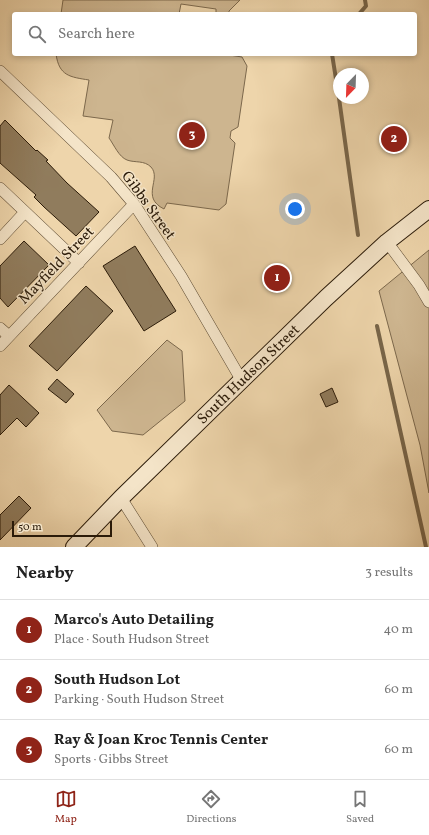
<!DOCTYPE html>
<meta charset="utf-8">
<style>
:root{--surface:#fff;--page:#f6f6f6;--text:#222;--muted:#767676;--line:#e0e0e0;--accent:#8f2418}
body{margin:0;font-family:Vollkorn,serif;background:var(--page);color:var(--text)}
.compass{position:absolute;left:333px;top:68px;width:36px;height:36px;border-radius:50%;background:var(--surface);box-shadow:0 2px 6px #0003;rotate:203deg}
.scale{position:absolute;left:12px;bottom:10px;width:100px;box-sizing:border-box;padding-left:4px;border:2px solid #2b1b09;border-top:0;font-size:11px;line-height:14px;white-space:nowrap;color:#2b1b09;-webkit-text-stroke:3px #f4e4c8;paint-order:stroke}
.you{position:absolute;left:295px;top:209px;width:14px;height:14px;margin:-10px;border:3px solid #fff;border-radius:50%;background:#1a73e8;box-shadow:0 0 0 6px #1a73e833}
.badge{display:grid;place-items:center;width:26px;height:26px;border-radius:50%;background:var(--accent);color:#fff;font-size:13px;font-weight:700}
.pin{position:absolute;translate:-50% -50%;border:2px solid #fff;box-shadow:0 1px 4px #0006}
.list{margin:0;padding:0;list-style:none}
h2{display:flex;justify-content:space-between;align-items:center;height:52px;margin:0;padding:0 16px;font-size:17px}
h2 small{font-size:13px;font-weight:400;color:var(--muted)}
.list li{display:grid;grid-template-columns:26px 1fr auto;gap:12px;align-items:center;box-sizing:border-box;height:60px;padding:0 16px;border-top:1px solid var(--line)}
.list b{display:block;font-size:15px;white-space:nowrap}
.list p{margin:0;font-size:13px;white-space:nowrap;color:var(--muted)}
.list em{font-size:13px;font-style:normal;color:var(--muted)}
.icon{flex:none;width:22px;height:22px;fill:none;stroke:currentColor;stroke-width:2;stroke-linecap:round;stroke-linejoin:round}
.map{position:relative;flex:none;width:429px;height:547px;overflow:hidden}
.search{position:absolute;background:var(--surface);box-shadow:0 2px 6px #0003;left:12px;right:12px;top:12px;height:44px;display:flex;align-items:center;gap:10px;box-sizing:border-box;padding:0 14px;border-radius:4px;color:var(--muted);font-size:15px}
.sheet{height:232px;background:var(--surface)}
nav{display:flex;justify-content:space-around;align-items:center;box-sizing:border-box;height:56px;border-top:1px solid var(--line);background:var(--surface);font-size:11px;color:var(--muted)}
nav a{display:grid;justify-items:center;gap:2px}
nav .on{color:var(--accent)}
.map>svg:first-child{display:block}
.green{fill:#cdb58f;stroke:#7c684c}
.lines{fill:none;stroke-linecap:round;stroke-linejoin:round}
.stream{stroke:#786549;stroke-width:4}
.building{fill:#907c5d;stroke:#2b1b09}
.street-casing{stroke:#5c4a32;stroke-width:12}
.secondary-casing{stroke:#2b1b09;stroke-width:18}
.street{stroke:#f4e4c8;stroke-width:11}
.secondary{stroke:#f4e4c8;stroke-width:16}
.labels{text-anchor:middle;stroke-width:3;stroke-linejoin:round;paint-order:stroke}
.street-label{font-size:15px;fill:#2b1b09;stroke:#f4e4c8}
</style>
<div class="map">
<svg width="429" height="547" viewBox="0 0 429 547">
<rect width="100%" height="100%" fill="#eed5ab"/>
<filter id="stains"><feTurbulence type="fractalNoise" baseFrequency=".005" numOctaves="4"/><feColorMatrix values="0 0 0 0 .2 0 0 0 0 .09 0 0 0 0 .02 0 0 0 .5 -.17"/></filter>
<radialGradient id="worn" r=".72"><stop offset=".6" stop-color="#630" stop-opacity="0"/><stop offset="1" stop-color="#630" stop-opacity=".3"/></radialGradient>
<!-- green -->
<path class="green" d="M 63,0 L 240,0 L 229,11 L 229,14 L 216,14 L 216,9 L 181,4 L 179,14 L 61,14 Z
M 56,54 L 223,54 L 242,57 L 247,66 L 238,127 L 231,131 L 230,138 L 235,143 L 226,204 L 219,210 L 167,203 L 164,209 C 140,197 162,179 151,167 C 144,160 135,163 127,160 C 119,157 114,145 109,138 L 113,120 L 83,116 L 89,80 C 70,77 59,76 56,54 Z
M 429,250 L 429,493 L 420,445 L 379,291 Z
M 167,340 L 182,351 L 185,401 L 143,435 L 112,431 L 97,410 Z"/>
<g class="lines">
<!-- stream -->
<path class="stream" d="M 359,14 L 366,6 L 365,0
M 332,54 L 339,98
M 339,98 L 358,235
M 377,326 L 426,547"/>
</g>
<!-- building -->
<path class="building" d="M 5,120 L 36,151 L 37,150 L 48,160 L 46,161 L 67,183 L 99,212 L 76,236 L 44,207 L 34,197 L 36,195 L 0,163 L 0,126 Z
M 24,241 L 49,265 L 8,307 L 0,298 L 0,266 Z
M 135,246 L 176,311 L 144,331 L 103,266 Z
M 282,265 L 291,278 L 272,291 L 263,278 Z
M 86,286 L 113,311 L 57,371 L 29,346 Z
M 57,379 L 74,394 L 66,403 L 48,389 Z
M 9,385 L 39,413 L 26,427 L 17,418 L 0,435 L 0,395 Z
M 332,388 L 338,402 L 326,407 L 320,394 Z
M 19,496 L 31,508 L 0,540 L 0,515 Z"/>
<g class="lines">
<!-- street casing -->
<g class="street-casing">
<path id="street" d="M 0,71 L 111,177 L 134,204 L 181,276 L 242,381
M 0,188 L 79,263
M 0,239 L 25,212
M 387,242 L 419,285 L 429,302
M 0,328 L 9,336
M 0,346 L 134,204
M 121,498 L 152,547"/>
</g>
<!-- secondary casing -->
<g class="secondary-casing">
<path id="secondary" d="M 74,547 L 121,498 L 326,298 L 387,242 L 429,209"/>
</g>
<!-- street -->
<use href="#street" class="street"/>
<!-- secondary -->
<use href="#secondary" class="secondary"/>
</g>
<g class="labels">
<!-- street labels -->
<g class="street-label">
<text transform="translate(149 205) rotate(54)" y="5">Gibbs Street</text>
<text transform="translate(56 265) rotate(-46)" y="5">Mayfield Street</text>
<text transform="translate(248 374) rotate(-44)" y="5">South Hudson Street</text>
</g>
</g>
<rect width="100%" height="100%" filter="url(#stains)"/>
<rect width="100%" height="100%" fill="url(#worn)"/>
</svg>
<svg class="compass" viewBox="-18 -18 36 36"><path d="M0-13l5 13h-10z" fill="#e53935"/><path d="M0 13l5-13h-10z" fill="#767676"/></svg>
<div class="scale">50 m</div>
<div class="you"></div>
<div class="pin badge" style="left:277px;top:278px">1</div>
<div class="pin badge" style="left:394px;top:139px">2</div>
<div class="pin badge" style="left:192px;top:135px">3</div>
<div class="search"><svg class="icon" aria-label="search" viewBox="0 0 24 24"><circle cx="10" cy="10" r="6"/><path d="M15 15l6 6"/></svg>Search here</div>
</div>
<section class="sheet">
<h2>Nearby<small>3 results</small></h2>
<ul class="list">
<li><span class="badge">1</span><div><b>Marco's Auto Detailing</b><p>Place · South Hudson Street</p></div><em>40 m</em></li>
<li><span class="badge">2</span><div><b>South Hudson Lot</b><p>Parking · South Hudson Street</p></div><em>60 m</em></li>
<li><span class="badge">3</span><div><b>Ray &amp; Joan Kroc Tennis Center</b><p>Sports · Gibbs Street</p></div><em>60 m</em></li>
</ul>
</section>
<nav>
<a class="on"><svg class="icon" aria-label="map" viewBox="0 0 24 24"><path d="M3 6l6-2 6 2 6-2v14l-6 2-6-2-6 2zM9 4v14M15 6v14"/></svg>Map</a>
<a><svg class="icon" aria-label="directions" viewBox="0 0 24 24"><path d="M12 3l9 9-9 9-9-9zM9 14v-3h6M13 9l2 2-2 2"/></svg>Directions</a>
<a><svg class="icon" aria-label="saved" viewBox="0 0 24 24"><path d="M7 4h10v16l-5-4-5 4z"/></svg>Saved</a>
</nav>
